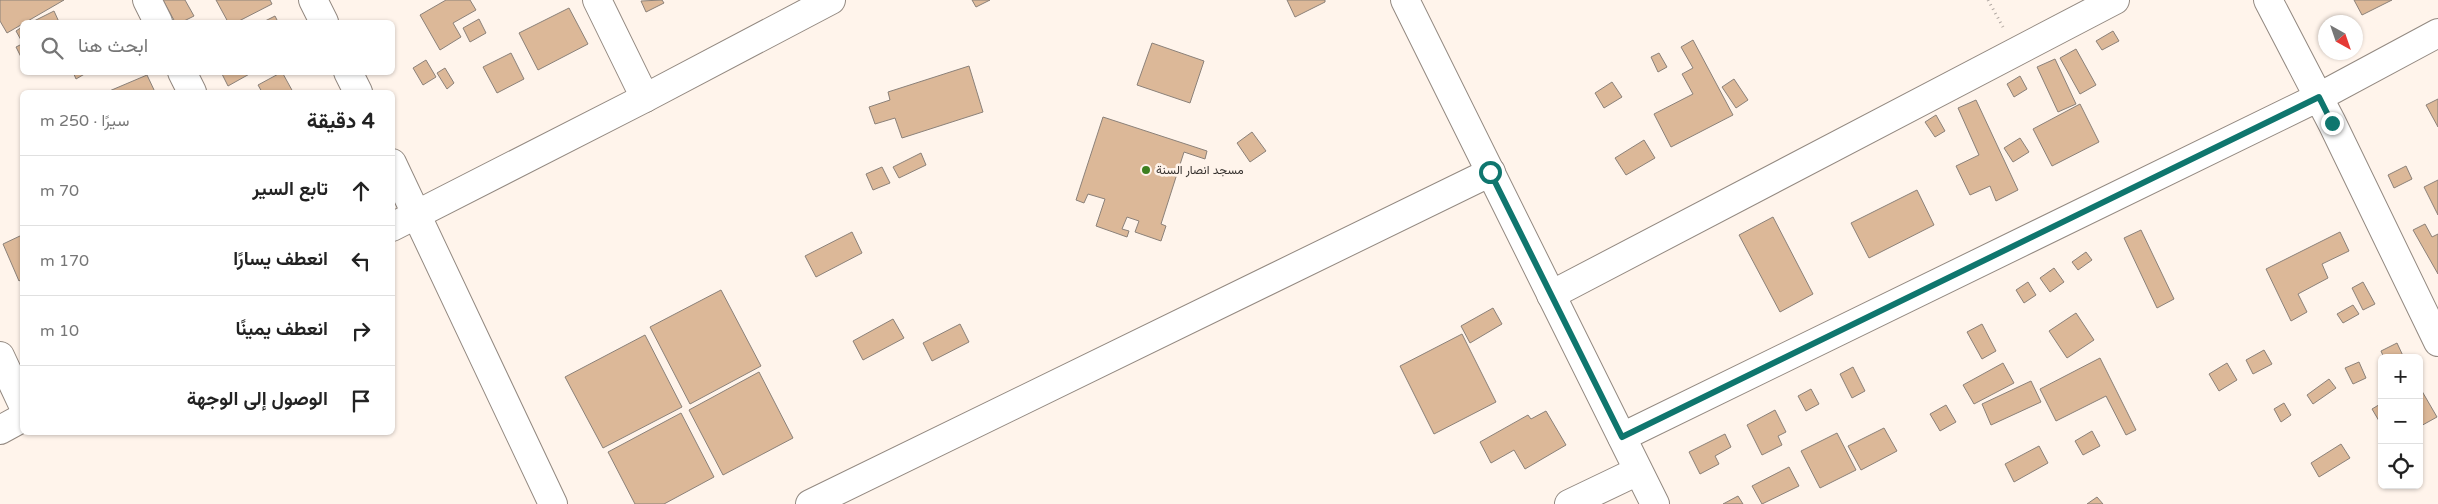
<!DOCTYPE html>
<html lang="ar">
<meta charset="utf-8">
<style>
:root{--surface:#fff;--page:#f2f2f2;--text:#222;--muted:#767676;--line:#e0e0e0}
body{margin:0;font-family:"Varela Round",Vazirmatn,sans-serif;background:var(--page);color:var(--text);direction:rtl}
.controls{position:absolute;right:15px;bottom:15px;display:grid;overflow:hidden;border-radius:8px;box-shadow:0 1px 4px #0004}
.controls button{width:45px;height:45px;display:grid;place-items:center;padding:0;border:0;border-bottom:1px solid var(--line);background:var(--surface);color:var(--text);font:25px sans-serif}
.compass{position:absolute;left:2318px;top:15px;width:45px;height:45px;border-radius:50%;background:var(--surface);box-shadow:0 1px 4px #0004;rotate:140deg}
.stop{position:absolute;width:15px;height:15px;margin:-11px;border:4px solid #0f766e;border-radius:50%;background:#fff}
.stop.end{background:#0f766e;border-color:#fff;box-shadow:0 1px 5px #0008}
.list{margin:0;padding:0;list-style:none}
h2{display:flex;justify-content:space-between;align-items:center;height:65px;margin:0;padding:0 20px;font-size:21px}
h2 small{font-size:16px;font-weight:400;color:var(--muted)}
.list li{display:grid;grid-template-columns:32px 1fr auto;gap:15px;align-items:center;box-sizing:border-box;height:70px;padding:0 20px;border-top:1px solid var(--line)}
.list b{display:block;font-size:19px;white-space:nowrap}
.list em{font-size:16px;font-style:normal;color:var(--muted)}
.icon{flex:none;width:28px;height:28px;fill:none;stroke:currentColor;stroke-width:2;stroke-linecap:round;stroke-linejoin:round}
.map{position:relative;flex:none;width:2438px;height:504px;overflow:hidden;direction:ltr}
.search{position:absolute;background:var(--surface);box-shadow:0 1px 4px #0004;left:20px;top:20px;width:375px;height:55px;display:flex;align-items:center;gap:12px;box-sizing:border-box;padding:0 18px;border-radius:8px;color:var(--muted);font-size:19px}
.panel{position:absolute;background:var(--surface);box-shadow:0 1px 4px #0004;left:20px;top:90px;width:375px;height:345px;border-radius:8px;direction:rtl}
.map>svg:first-child{display:block}
.building{fill:#dcb898;stroke:#8b8179}
.lines{fill:none;stroke-linecap:round;stroke-linejoin:round}
.minor-casing{stroke:#938981;stroke-width:30}
.tertiary-casing{stroke:#938981;stroke-width:30}
.path{stroke:#afa6a0;stroke-width:3;stroke-dasharray:1 4;stroke-linecap:butt}
.minor{stroke:#fff;stroke-width:28}
.tertiary{stroke:#fff;stroke-width:28}
.route{stroke:#0f766e;stroke-width:6}
.poi-dot{fill:#3d7f20;stroke:#fff4eb;stroke-width:2}
.labels{text-anchor:middle;stroke-width:5;stroke-linejoin:round;paint-order:stroke}
.poi-label{font-size:12px;fill:#37322f;stroke:#fff4eb;text-anchor:start}
</style>
<div class="map">
<svg width="2438" height="504" viewBox="0 0 2438 504">
<rect width="100%" height="100%" fill="#fff4eb"/>
<!-- building -->
<path class="building" d="M 0,0 L 64,0 L 7,33 L 0,21 Z
M 163,0 L 185,0 L 194,16 L 182,22 L 175,22 Z
M 216,0 L 270,0 L 272,4 L 237,22 L 228,22 Z
M 446,0 L 470,0 L 476,10 L 453,23 L 461,37 L 440,50 L 420,15 Z
M 662,0 L 664,3 L 646,12 L 641,1 Z
M 972,0 L 990,0 L 976,7 Z
M 1287,0 L 1325,0 L 1325,2 L 1295,17 Z
M 2354,0 L 2392,0 L 2362,15 Z
M 569,8 L 588,44 L 538,70 L 519,33 Z
M 54,11 L 59,22 L 32,22 Z
M 275,16 L 278,22 L 263,22 Z
M 479,19 L 486,33 L 470,42 L 463,28 Z
M 22,27 L 22,40 L 21,40 L 16,31 Z
M 2113,31 L 2119,41 L 2102,50 L 2096,41 Z
M 1693,40 L 1733,115 L 1671,147 L 1654,114 L 1693,94 L 1682,74 L 1693,68 L 1681,47 Z
M 1152,43 L 1204,61 L 1190,103 L 1137,85 Z
M 22,44 L 22,59 L 16,47 Z
M 2076,49 L 2096,85 L 2080,94 L 2060,58 Z
M 511,53 L 524,79 L 497,93 L 483,67 Z
M 1659,53 L 1667,67 L 1658,72 L 1651,57 Z
M 2055,59 L 2076,104 L 2058,112 L 2037,67 Z
M 426,60 L 436,77 L 423,85 L 413,68 Z
M 969,66 L 983,112 L 902,138 L 895,118 L 875,124 L 869,107 L 890,100 L 888,92 Z
M 445,68 L 454,83 L 447,89 L 437,73 Z
M 73,72 L 88,72 L 76,79 Z
M 221,72 L 253,72 L 228,86 Z
M 282,72 L 293,92 L 262,92 L 258,85 Z
M 147,75 L 155,92 L 107,92 Z
M 2020,76 L 2027,89 L 2014,97 L 2007,84 Z
M 1734,79 L 1748,100 L 1736,108 L 1722,87 Z
M 1612,82 L 1622,97 L 1604,108 L 1595,93 Z
M 2438,99 L 2438,127 L 2426,105 Z
M 1976,100 L 2018,190 L 1996,201 L 1990,186 L 1970,195 L 1956,166 L 1979,155 L 1958,108 Z
M 2080,104 L 2099,142 L 2052,166 L 2033,129 Z
M 1936,115 L 1945,131 L 1935,137 L 1925,122 Z
M 1103,117 L 1207,151 L 1205,159 L 1184,152 L 1161,224 L 1166,226 L 1161,241 L 1135,232 L 1139,221 L 1127,217 L 1122,229 L 1129,231 L 1127,237 L 1096,226 L 1105,199 L 1088,194 L 1084,203 L 1076,200 Z
M 1252,132 L 1266,151 L 1250,162 L 1237,143 Z
M 2020,138 L 2029,152 L 2013,162 L 2004,148 Z
M 1644,140 L 1655,158 L 1626,175 L 1615,158 Z
M 921,153 L 926,165 L 899,178 L 893,167 Z
M 2406,166 L 2412,179 L 2394,188 L 2388,175 Z
M 882,167 L 890,183 L 873,190 L 866,174 Z
M 2438,180 L 2438,215 L 2424,187 Z
M 1917,190 L 1934,225 L 1869,258 L 1851,223 Z
M 1773,217 L 1813,294 L 1780,312 L 1739,235 Z
M 2425,224 L 2432,237 L 2438,234 L 2438,274 L 2413,230 Z
M 2141,230 L 2174,299 L 2157,308 L 2124,238 Z
M 852,232 L 862,253 L 816,277 L 805,256 Z
M 2340,232 L 2349,251 L 2322,264 L 2328,278 L 2298,294 L 2307,312 L 2291,321 L 2266,269 Z
M 22,235 L 22,279 L 19,281 L 3,244 Z
M 2086,252 L 2092,260 L 2078,270 L 2072,262 Z
M 2054,268 L 2064,282 L 2050,292 L 2040,278 Z
M 2028,282 L 2036,295 L 2024,303 L 2016,290 Z
M 2363,282 L 2375,304 L 2363,310 L 2352,288 Z
M 721,290 L 761,366 L 690,404 L 650,327 Z
M 2353,305 L 2359,314 L 2343,323 L 2337,314 Z
M 1493,308 L 1502,324 L 1470,343 L 1461,326 Z
M 2076,313 L 2094,340 L 2067,358 L 2049,331 Z
M 893,319 L 904,338 L 863,360 L 853,341 Z
M 960,324 L 969,342 L 932,361 L 923,343 Z
M 1982,324 L 1996,351 L 1982,359 L 1967,332 Z
M 1462,334 L 1496,402 L 1434,434 L 1400,366 Z
M 645,335 L 682,407 L 603,448 L 565,377 Z
M 2397,343 L 2404,358 L 2384,358 L 2381,351 Z
M 2264,350 L 2272,364 L 2253,374 L 2246,360 Z
M 2100,358 L 2136,430 L 2126,435 L 2106,396 L 2056,421 L 2040,389 Z
M 2359,362 L 2366,378 L 2353,384 L 2345,368 Z
M 2003,363 L 2014,383 L 1974,404 L 1963,385 Z
M 2227,363 L 2237,380 L 2219,391 L 2209,374 Z
M 1853,367 L 1865,391 L 1852,398 L 1840,374 Z
M 759,372 L 793,438 L 723,475 L 689,410 Z
M 2329,379 L 2336,388 L 2313,404 L 2307,395 Z
M 2031,381 L 2041,402 L 1991,425 L 1982,404 Z
M 2419,386 L 2437,417 L 2419,427 Z
M 1811,389 L 1819,404 L 1806,411 L 1798,396 Z
M 2284,403 L 2291,415 L 2281,422 L 2274,409 Z
M 2382,403 L 2382,426 L 2372,409 Z
M 1946,405 L 1956,422 L 1940,431 L 1930,414 Z
M 1775,410 L 1786,432 L 1778,436 L 1782,445 L 1762,455 L 1747,425 Z
M 1546,411 L 1566,445 L 1525,469 L 1514,450 L 1491,463 L 1480,442 L 1528,415 L 1531,419 Z
M 681,413 L 714,477 L 664,504 L 635,504 L 608,452 Z
M 1884,428 L 1897,451 L 1861,470 L 1848,446 Z
M 2092,431 L 2100,446 L 2083,455 L 2075,441 Z
M 1837,433 L 1856,470 L 1820,488 L 1801,451 Z
M 1725,434 L 1731,447 L 1715,456 L 1719,464 L 1700,474 L 1689,452 Z
M 2341,444 L 2350,458 L 2319,477 L 2311,463 Z
M 2039,446 L 2048,463 L 2014,482 L 2005,464 Z
M 1789,467 L 1799,486 L 1762,504 L 1752,486 Z
M 1738,496 L 1743,504 L 1723,504 Z
M 2097,497 L 2103,504 L 2087,504 Z"/>
<g class="lines">
<!-- minor casing -->
<g class="minor-casing">
<path id="minor" d="M 147,0 L 158,22
M 313,0 L 324,22
M 597,0 L 645,98
M 2268,0 L 2332,123 L 2438,342
M 182,72 L 192,92
M 348,72 L 358,92
M 392,163 L 553,504
M 1551,295 L 2115,0
M 0,356 L 22,403
M 1622,437 L 2319,97 L 2438,33
M 810,504 L 1491,172
M 1569,504 L 1638,471"/>
</g>
<!-- tertiary casing -->
<g class="tertiary-casing">
<path id="tertiary" d="M 1405,0 L 1655,504
M 392,227 L 645,98 L 831,0
M 0,430 L 22,418"/>
</g>
<!-- path -->
<path class="path" d="M 1988,0 L 2003,27"/>
<!-- minor -->
<use href="#minor" class="minor"/>
<!-- tertiary -->
<use href="#tertiary" class="tertiary"/>
</g>
<g class="lines">
<!-- route -->
<path class="route" d="M 1490,172 L 1622,437 L 2319,97 L 2332,123"/>
</g>
<!-- markers -->
<circle class="poi-dot" cx="1146" cy="170" r="5"/>
<g class="labels">
<!-- poi labels -->
<g class="poi-label">
<text x="1156" y="174">مسجد انصار السنة</text>
</g>
</g>
</svg>
<div class="controls">
<button>+</button>
<button>−</button>
<button><svg class="icon" aria-label="locate" viewBox="0 0 24 24"><circle cx="12" cy="12" r="6"/><path d="M12 2v4M12 18v4M2 12h4M18 12h4"/></svg></button>
</div>
<svg class="compass" viewBox="-18 -18 36 36"><path d="M0-13l5 13h-10z" fill="#e53935"/><path d="M0 13l5-13h-10z" fill="#767676"/></svg>
<div class="stop" style="left:1490px;top:172px"></div>
<div class="stop end" style="left:2332px;top:123px"></div>
<div class="search"><svg class="icon" aria-label="search" viewBox="0 0 24 24"><circle cx="10" cy="10" r="6"/><path d="M15 15l6 6"/></svg>ابحث هنا</div>
<section class="panel">
<h2>4 دقيقة<small>سيرًا · 250 m</small></h2>
<ul class="list">
<li><svg class="icon" aria-label="ahead" viewBox="0 0 24 24"><path d="M12 20V5M6 11l6-6 6 6"/></svg><div><b>تابع السير</b></div><em>70 m</em></li>
<li><svg class="icon" aria-label="left" viewBox="0 0 24 24"><path d="M17 20v-9H6M10 6l-5 5 5 5"/></svg><div><b>انعطف يسارًا</b></div><em>170 m</em></li>
<li><svg class="icon" aria-label="right" viewBox="0 0 24 24"><path d="M7 20v-9h11M14 6l5 5-5 5"/></svg><div><b>انعطف يمينًا</b></div><em>10 m</em></li>
<li><svg class="icon" aria-label="arrive" viewBox="0 0 24 24"><path d="M6 21V4h12l-3 4 3 4H6"/></svg><div><b>الوصول إلى الوجهة</b></div></li>
</ul>
</section>
</div>
